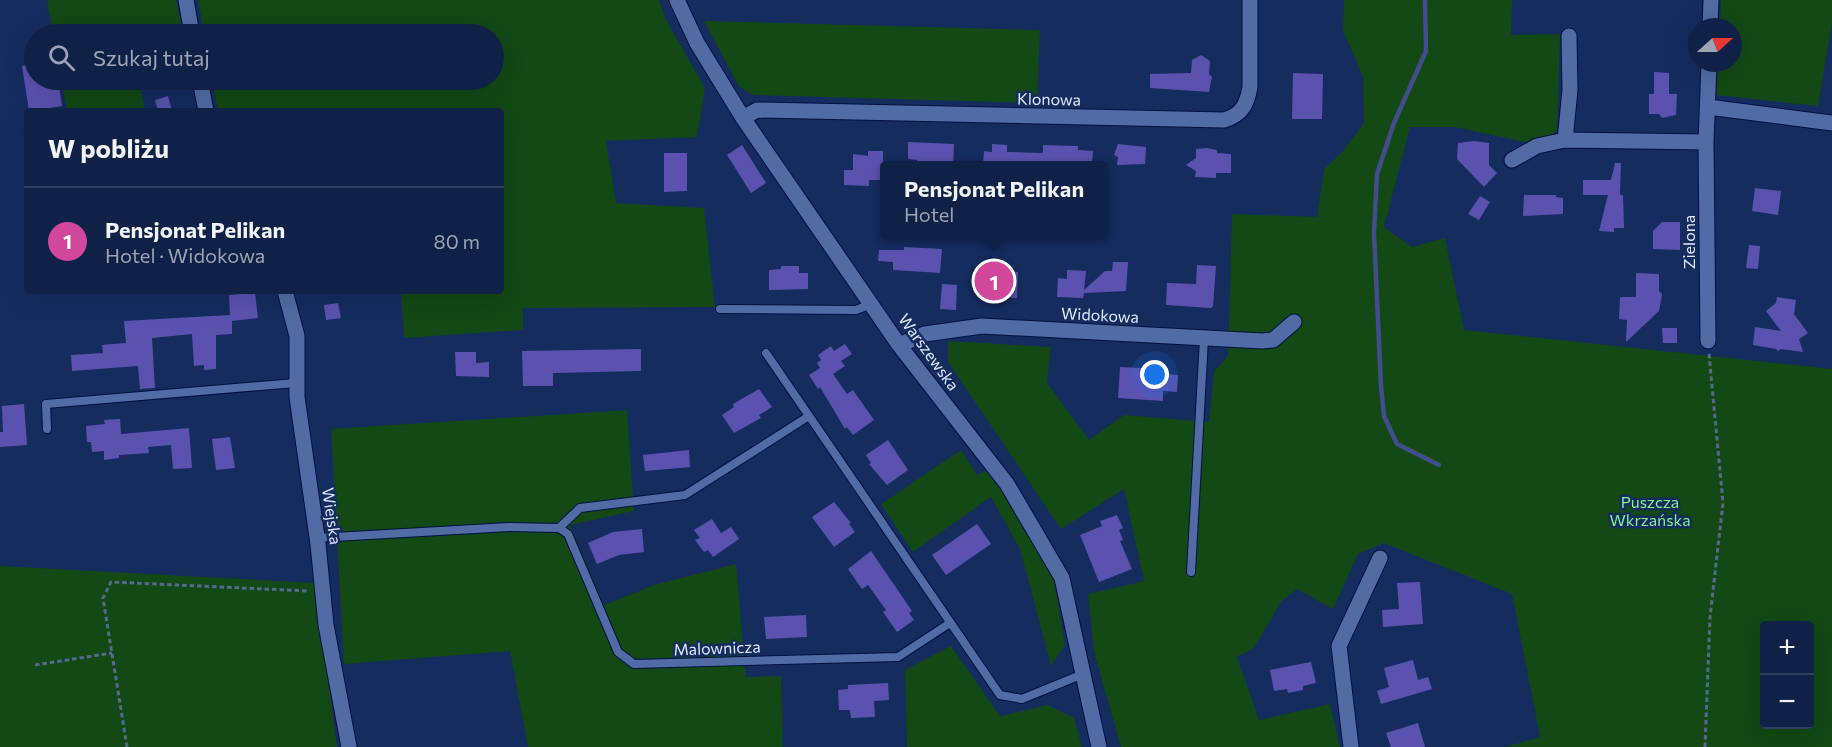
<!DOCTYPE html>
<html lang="pl">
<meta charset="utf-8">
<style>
:root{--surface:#102147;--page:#1e2e52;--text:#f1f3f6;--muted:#9ca3b4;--line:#303e60;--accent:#e3ae34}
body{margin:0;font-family:Commissioner,sans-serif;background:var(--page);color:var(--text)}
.controls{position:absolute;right:18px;bottom:18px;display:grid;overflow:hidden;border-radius:6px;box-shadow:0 6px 24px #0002}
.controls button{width:54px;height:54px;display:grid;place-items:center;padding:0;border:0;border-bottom:2px solid var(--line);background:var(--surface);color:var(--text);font:30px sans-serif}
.compass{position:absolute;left:1688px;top:18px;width:54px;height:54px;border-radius:50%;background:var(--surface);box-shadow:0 6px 24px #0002;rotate:69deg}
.you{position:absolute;left:1155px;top:375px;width:21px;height:21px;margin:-15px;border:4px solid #fff;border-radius:50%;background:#1a73e8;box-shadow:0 0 0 9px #1a73e833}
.badge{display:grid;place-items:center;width:39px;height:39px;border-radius:50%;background:var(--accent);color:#fff;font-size:20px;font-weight:700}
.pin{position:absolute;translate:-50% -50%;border:3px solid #fff;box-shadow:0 2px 6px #0006}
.popup{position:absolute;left:880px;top:161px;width:228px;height:78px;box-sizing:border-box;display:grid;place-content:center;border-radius:6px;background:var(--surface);filter:drop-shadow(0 2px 4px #0005);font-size:20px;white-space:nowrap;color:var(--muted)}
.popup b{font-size:22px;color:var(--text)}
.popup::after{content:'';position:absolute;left:50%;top:100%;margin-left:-12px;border:12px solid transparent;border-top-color:var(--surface)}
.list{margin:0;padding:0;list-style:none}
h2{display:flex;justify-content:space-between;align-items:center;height:78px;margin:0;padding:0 24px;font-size:26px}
h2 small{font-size:20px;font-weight:400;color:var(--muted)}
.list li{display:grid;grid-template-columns:39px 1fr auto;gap:18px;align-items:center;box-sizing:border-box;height:108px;padding:0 24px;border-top:2px solid var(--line)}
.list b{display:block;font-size:22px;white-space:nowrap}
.list p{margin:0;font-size:20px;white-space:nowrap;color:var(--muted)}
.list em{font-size:20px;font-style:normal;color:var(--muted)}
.icon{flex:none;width:33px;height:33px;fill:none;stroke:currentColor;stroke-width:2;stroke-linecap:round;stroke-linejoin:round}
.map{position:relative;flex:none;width:1832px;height:747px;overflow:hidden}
.search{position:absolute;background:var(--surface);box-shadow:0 6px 24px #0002;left:24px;top:24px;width:480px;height:66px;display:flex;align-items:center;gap:15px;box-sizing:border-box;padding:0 21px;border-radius:33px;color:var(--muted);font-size:22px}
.panel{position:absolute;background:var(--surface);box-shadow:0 6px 24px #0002;left:24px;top:108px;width:480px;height:186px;border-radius:6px}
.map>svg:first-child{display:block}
.green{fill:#124915;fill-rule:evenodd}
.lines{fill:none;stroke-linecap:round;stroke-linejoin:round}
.stream{stroke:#434d8e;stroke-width:4.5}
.building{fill:#5b52b0}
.lane-casing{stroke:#021142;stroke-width:10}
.street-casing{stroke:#021142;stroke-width:17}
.path{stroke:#566991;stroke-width:3;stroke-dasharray:4.5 3;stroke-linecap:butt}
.lane{stroke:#516ca5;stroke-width:8}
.street{stroke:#516ca5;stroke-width:15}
.labels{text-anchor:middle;stroke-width:5;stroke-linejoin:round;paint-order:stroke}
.street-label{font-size:16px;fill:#dee8fb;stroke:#152c5f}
.park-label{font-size:16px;fill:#86f187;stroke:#152c5f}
</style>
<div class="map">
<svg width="1832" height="747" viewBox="0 0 1832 747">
<rect width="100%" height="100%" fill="#152c5f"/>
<!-- green -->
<path class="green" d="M 47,0 L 176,0 L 183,34 L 53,34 Z
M 198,0 L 659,0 L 665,18 L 705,88 L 697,137 L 606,141 L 616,203 L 704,208 L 715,307 L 523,308 L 523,330 L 404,338 L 401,291 L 501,291 L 501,111 L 218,111 L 212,80 L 494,80 L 494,34 L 204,34 Z
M 1344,0 L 1512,0 L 1511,35 L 1560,34 L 1557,132 L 1530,143 L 1455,127 L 1410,127 L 1384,227 L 1412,247 L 1445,238 L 1464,330 L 1832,369 L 1832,747 L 1504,747 L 1540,737 L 1512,594 L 1384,543 L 1358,554 L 1333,609 L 1297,589 L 1281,602 L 1254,648 L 1237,657 L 1259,720 L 1330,704 L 1340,747 L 1121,747 L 1094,652 L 1088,594 L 1144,581 L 1124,489 L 1061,529 L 948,362 L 948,341 L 1051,347 L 1047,383 L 1089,440 L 1124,415 L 1209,422 L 1214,371 L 1228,356 L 1232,214 L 1317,217 L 1324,169 L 1343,151 L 1364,123 L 1363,77 L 1343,30 ZM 1764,626 L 1810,626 L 1810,724 L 1764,724 Z
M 1721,0 L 1832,0 L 1832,23 L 1818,106 L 1716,95 L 1718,63 L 1733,63 L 1733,27 L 1720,27 Z
M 704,21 L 1040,30 L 1037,103 L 753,95 L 739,86 Z
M 62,80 L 139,80 L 145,111 L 67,111 Z
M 627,410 L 634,511 L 570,525 L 604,605 L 654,585 L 736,564 L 746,677 L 781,676 L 783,747 L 528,747 L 510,651 L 344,664 L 331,429 Z
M 961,450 L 977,475 L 988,470 L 1017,511 L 1054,580 L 1065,645 L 1051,666 L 1020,549 L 991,497 L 913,552 L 881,504 Z
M 0,566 L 315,583 L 337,747 L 0,747 Z
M 951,646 L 1000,716 L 1048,705 L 1074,718 L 1082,747 L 907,747 L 905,670 Z"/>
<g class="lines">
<!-- stream -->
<path class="stream" d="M 1425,0 L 1426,51 L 1394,123 L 1377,174 L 1374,233 L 1381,386 L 1384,416 L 1397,444 L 1439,465"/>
</g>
<!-- building -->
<path class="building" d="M 1201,55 L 1210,61 L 1209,74 L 1212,77 L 1209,92 L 1150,88 L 1150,74 L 1191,73 L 1192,60 Z
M 34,64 L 34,80 L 58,80 L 62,106 L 29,111 L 22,66 Z
M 1654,72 L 1669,73 L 1669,94 L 1677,94 L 1676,115 L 1662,118 L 1659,114 L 1649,114 L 1649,94 L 1654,94 Z
M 1293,73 L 1323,74 L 1322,119 L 1292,119 Z
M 168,96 L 172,111 L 158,111 L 155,100 Z
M 1474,141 L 1489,143 L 1489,165 L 1497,173 L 1484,187 L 1457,159 L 1458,143 Z
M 908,142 L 954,144 L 953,165 L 917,165 L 917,160 L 908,159 Z
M 992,144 L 1007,145 L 1007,152 L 1043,153 L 1043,145 L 1078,146 L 1078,150 L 1093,151 L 1092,165 L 983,165 L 984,151 L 992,152 Z
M 1118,144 L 1146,147 L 1145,164 L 1117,165 L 1118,157 L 1114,155 Z
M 742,145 L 766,183 L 751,193 L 727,155 Z
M 1207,148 L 1217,150 L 1217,153 L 1231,154 L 1231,173 L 1216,173 L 1216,178 L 1195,177 L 1196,171 L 1186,165 L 1196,158 L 1196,149 Z
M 868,151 L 883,151 L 883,180 L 869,180 L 869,186 L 844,185 L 844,170 L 853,170 L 853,154 L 868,156 Z
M 664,153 L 687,153 L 687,191 L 664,192 Z
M 1615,163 L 1621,163 L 1620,195 L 1623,195 L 1624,228 L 1614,228 L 1614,232 L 1599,231 L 1608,195 L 1583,195 L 1583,180 L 1611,180 Z
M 1755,188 L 1781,191 L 1778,215 L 1752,211 Z
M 1524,195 L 1556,195 L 1556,197 L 1563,198 L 1563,214 L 1523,216 Z
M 1480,196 L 1490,202 L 1479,220 L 1468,214 Z
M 1662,222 L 1680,222 L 1680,250 L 1653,249 L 1653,231 Z
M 1749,245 L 1760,246 L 1758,269 L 1746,268 Z
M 904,247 L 942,249 L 940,273 L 893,270 L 893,262 L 878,261 L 879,250 L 904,250 Z
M 1113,262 L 1128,262 L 1126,291 L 1084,293 L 1083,298 L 1057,297 L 1058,278 L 1067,279 L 1067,270 L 1086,271 L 1084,290 L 1105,271 L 1112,271 Z
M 1197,265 L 1216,266 L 1213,306 L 1211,308 L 1166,305 L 1167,283 L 1196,284 Z
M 781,266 L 799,266 L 799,273 L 808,273 L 808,289 L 769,290 L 769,270 L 781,269 Z
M 977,270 L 1018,272 L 1017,298 L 1001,297 L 1001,292 L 976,291 Z
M 1636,273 L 1659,274 L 1659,291 L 1662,294 L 1659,311 L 1626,342 L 1627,320 L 1619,319 L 1620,297 L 1636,297 Z
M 942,284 L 957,285 L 956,310 L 940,309 Z
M 255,293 L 258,318 L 232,321 L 232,334 L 216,335 L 216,369 L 204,370 L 204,365 L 194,366 L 192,334 L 152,338 L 155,388 L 140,389 L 138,366 L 72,371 L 71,355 L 103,353 L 102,345 L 126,343 L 124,321 L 230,315 L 229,295 Z
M 1777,297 L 1796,300 L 1794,314 L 1808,333 L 1799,339 L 1803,352 L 1781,349 L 1778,351 L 1776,349 L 1753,345 L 1755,327 L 1781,331 L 1766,311 L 1776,303 Z
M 338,303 L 341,318 L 326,320 L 324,305 Z
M 1662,328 L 1677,328 L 1677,343 L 1663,343 Z
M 845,344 L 852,354 L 841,361 L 845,366 L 833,374 L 847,394 L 853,390 L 874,420 L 853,435 L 847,427 L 845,429 L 820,387 L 818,389 L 809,375 L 820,368 L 817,363 L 821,360 L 818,355 L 831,346 L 834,351 Z
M 641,349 L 641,371 L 553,373 L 553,386 L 523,386 L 522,351 Z
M 455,352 L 476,352 L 476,363 L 489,362 L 489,377 L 456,376 Z
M 1143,365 L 1164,367 L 1164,374 L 1178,375 L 1177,392 L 1163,391 L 1163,401 L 1118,398 L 1120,367 L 1143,368 Z
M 759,389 L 772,407 L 759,415 L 761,418 L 734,433 L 722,415 L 734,407 L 733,404 Z
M 24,404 L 27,445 L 0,447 L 0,432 L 3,432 L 2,406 Z
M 120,419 L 121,434 L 189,428 L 192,468 L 173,469 L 171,445 L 148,447 L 149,453 L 119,455 L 119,458 L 104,460 L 104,451 L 92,452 L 91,442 L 87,442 L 86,426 L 105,424 L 104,420 Z
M 230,437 L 235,468 L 216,470 L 212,439 Z
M 888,440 L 908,470 L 887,485 L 869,464 L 871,463 L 866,455 Z
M 689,450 L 690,467 L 645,471 L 643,455 Z
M 834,502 L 851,523 L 849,524 L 855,532 L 834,547 L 812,517 Z
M 1117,515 L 1123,528 L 1119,530 L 1123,540 L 1120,541 L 1132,569 L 1099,582 L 1080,535 L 1102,526 L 1100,521 Z
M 712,519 L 721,533 L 731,527 L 739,539 L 713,557 L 708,550 L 704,552 L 695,540 L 700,538 L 694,530 Z
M 977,524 L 991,544 L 946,575 L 932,555 Z
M 642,529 L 644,552 L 619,555 L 597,564 L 588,543 L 613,532 Z
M 871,551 L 912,611 L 909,613 L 914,620 L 897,632 L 883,612 L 886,610 L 868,585 L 862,589 L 848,569 Z
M 1420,582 L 1423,624 L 1383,627 L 1382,610 L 1399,609 L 1397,583 Z
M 806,615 L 807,637 L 766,639 L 764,617 Z
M 1413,660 L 1418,680 L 1428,677 L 1432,689 L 1381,704 L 1377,691 L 1389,687 L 1384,668 Z
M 1311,662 L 1316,683 L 1303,686 L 1303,690 L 1288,693 L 1287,689 L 1274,691 L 1270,670 Z
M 888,683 L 889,700 L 874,701 L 875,717 L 851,718 L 850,710 L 839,710 L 838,690 L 848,689 L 848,685 Z
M 1418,723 L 1425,747 L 1391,747 L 1386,733 Z"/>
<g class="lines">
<!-- lane casing -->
<g class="lane-casing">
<path id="lane" d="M 720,309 L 856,310 L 871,304
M 766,353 L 1000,695 L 1022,699 L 1083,674
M 47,429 L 46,404 L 296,383
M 559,528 L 568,534 L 618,652 L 634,664 L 898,657 L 950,623
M 317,538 L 509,527 L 559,528 L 580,508 L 685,495 L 809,416
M 1191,572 L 1204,339"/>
</g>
<!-- street casing -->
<g class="street-casing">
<path id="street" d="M 186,0 L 192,34
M 677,0 L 697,43 L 743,118 L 899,345 L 1007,484 L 1062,578 L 1099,747
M 1710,27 L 1711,0
M 200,80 L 206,111
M 1708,107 L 1832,123
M 743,118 L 757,110 L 1224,120 C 1242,115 1247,104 1250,87 L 1250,0
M 1565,140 L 1570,90 L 1569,36
M 1512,160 L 1537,146 L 1565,140 L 1706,142
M 285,291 L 297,336 L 297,397 L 318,544 L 326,625 L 349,747
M 1708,341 L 1706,142 L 1709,63
M 899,345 L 925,334 L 982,326 L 1262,341 L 1273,340 L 1294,322
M 1351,747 L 1339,646 L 1380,558"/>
</g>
<!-- path -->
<path class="path" d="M 35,665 L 112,653
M 127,747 L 103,598 L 111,582 L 309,591
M 1705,747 L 1710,617 L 1723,503 L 1709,354"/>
<!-- lane -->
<use href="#lane" class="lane"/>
<!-- street -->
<use href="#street" class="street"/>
</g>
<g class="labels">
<!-- street labels -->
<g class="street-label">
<text transform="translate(1049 99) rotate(1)" y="6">Klonowa</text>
<text transform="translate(1689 242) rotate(-90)" y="6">Zielona</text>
<text transform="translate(1100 315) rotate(3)" y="6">Widokowa</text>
<text transform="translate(929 352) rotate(54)" y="6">Warszewska</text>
<text transform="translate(332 516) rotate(82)" y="6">Wiejska</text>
<text transform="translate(717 648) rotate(-2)" y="6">Malownicza</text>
</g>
<!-- park labels -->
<g class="park-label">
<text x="1650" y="508">Puszcza<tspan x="1650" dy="18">Wkrzańska</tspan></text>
</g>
</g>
</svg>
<div class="controls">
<button>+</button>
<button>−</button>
</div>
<svg class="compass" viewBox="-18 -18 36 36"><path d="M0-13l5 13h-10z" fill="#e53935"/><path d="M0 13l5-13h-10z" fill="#9ca3b4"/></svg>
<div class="you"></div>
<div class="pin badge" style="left:994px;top:281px;background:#d1479c">1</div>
<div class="popup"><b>Pensjonat Pelikan</b>Hotel</div>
<div class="search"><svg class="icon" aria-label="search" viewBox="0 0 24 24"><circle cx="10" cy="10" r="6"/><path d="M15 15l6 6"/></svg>Szukaj tutaj</div>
<section class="panel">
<h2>W pobliżu<small></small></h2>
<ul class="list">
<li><span class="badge" style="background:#d1479c">1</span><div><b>Pensjonat Pelikan</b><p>Hotel · Widokowa</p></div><em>80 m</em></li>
</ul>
</section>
</div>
